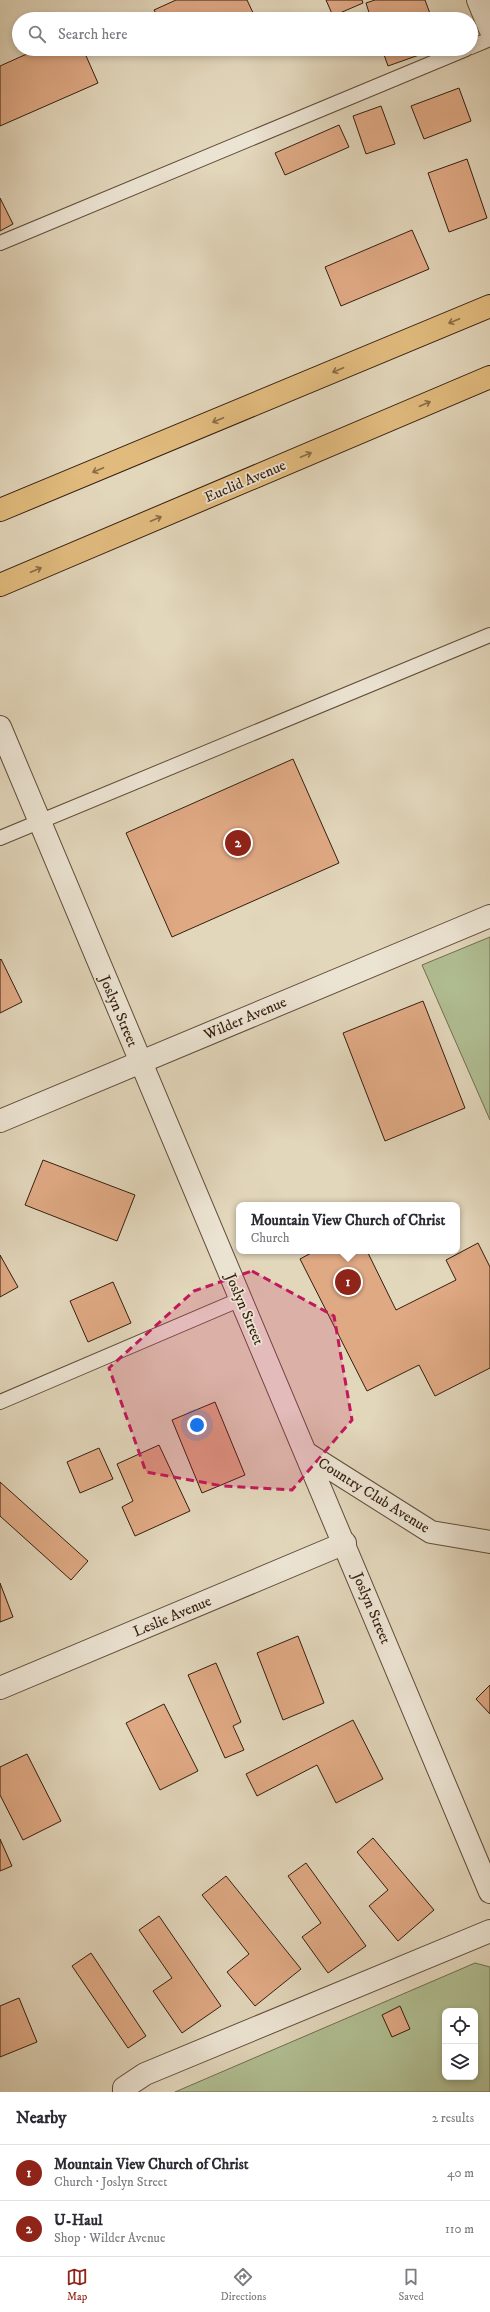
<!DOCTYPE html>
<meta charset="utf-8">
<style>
:root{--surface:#fff;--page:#f7f7f7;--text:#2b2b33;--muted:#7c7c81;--line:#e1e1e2;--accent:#8f2418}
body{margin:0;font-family:"IM FELL DW Pica",serif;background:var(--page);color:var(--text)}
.controls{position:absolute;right:12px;bottom:12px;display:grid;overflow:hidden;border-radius:8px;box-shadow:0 2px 6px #0003}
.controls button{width:36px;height:36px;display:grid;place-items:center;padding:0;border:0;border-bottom:1px solid var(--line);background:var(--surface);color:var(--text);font:20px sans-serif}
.you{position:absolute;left:197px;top:1425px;width:14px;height:14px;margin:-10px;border:3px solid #fff;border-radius:50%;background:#1a73e8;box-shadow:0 0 0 6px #1a73e833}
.badge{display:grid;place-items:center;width:26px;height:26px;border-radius:50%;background:var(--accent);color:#fff;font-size:13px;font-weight:700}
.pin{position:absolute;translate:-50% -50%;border:2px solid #fff;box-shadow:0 1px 4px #0006}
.popup{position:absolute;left:236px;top:1202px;width:224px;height:52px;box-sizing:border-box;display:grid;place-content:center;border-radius:8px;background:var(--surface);filter:drop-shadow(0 1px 3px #0005);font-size:13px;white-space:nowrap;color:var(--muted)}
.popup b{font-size:15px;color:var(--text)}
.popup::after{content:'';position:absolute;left:50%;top:100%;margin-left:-8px;border:8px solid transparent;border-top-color:var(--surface)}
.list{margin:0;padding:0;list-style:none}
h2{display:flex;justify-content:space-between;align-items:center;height:52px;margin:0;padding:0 16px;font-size:17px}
h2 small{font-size:13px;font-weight:400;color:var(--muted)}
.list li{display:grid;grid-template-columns:26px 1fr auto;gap:12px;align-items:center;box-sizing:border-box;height:56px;padding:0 16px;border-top:1px solid var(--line)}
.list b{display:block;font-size:15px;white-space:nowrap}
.list p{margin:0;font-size:13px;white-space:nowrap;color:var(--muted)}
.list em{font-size:13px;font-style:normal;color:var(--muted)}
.icon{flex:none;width:22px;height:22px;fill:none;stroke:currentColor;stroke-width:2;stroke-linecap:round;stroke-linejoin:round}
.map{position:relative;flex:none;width:490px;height:2092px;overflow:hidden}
.search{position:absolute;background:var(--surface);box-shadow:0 2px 6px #0003;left:12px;right:12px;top:12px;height:44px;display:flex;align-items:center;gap:10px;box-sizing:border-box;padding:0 14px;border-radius:22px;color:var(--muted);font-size:15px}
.sheet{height:164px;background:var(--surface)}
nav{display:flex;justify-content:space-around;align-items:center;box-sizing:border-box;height:56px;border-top:1px solid var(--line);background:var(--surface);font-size:11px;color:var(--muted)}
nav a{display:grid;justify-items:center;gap:2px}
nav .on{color:var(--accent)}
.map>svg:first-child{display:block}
.green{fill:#b0be92;stroke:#726e50;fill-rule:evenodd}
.building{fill:#dfa984;stroke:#351e0f}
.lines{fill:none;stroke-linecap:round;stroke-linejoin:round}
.service-casing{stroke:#604c3a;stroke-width:16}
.minor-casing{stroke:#604c3a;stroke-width:24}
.tertiary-casing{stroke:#604c3a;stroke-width:24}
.trunk-casing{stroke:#351e0f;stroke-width:24}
.service{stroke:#ece4d3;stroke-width:14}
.minor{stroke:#ece4d3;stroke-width:22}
.tertiary{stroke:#ece4d3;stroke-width:22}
.trunk{stroke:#e1bb7e;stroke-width:22}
.oneway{stroke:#8b6c46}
.marked{fill:#c2185b;fill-opacity:0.2;stroke:#c2185b;stroke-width:3;stroke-dasharray:8 5;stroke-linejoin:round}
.labels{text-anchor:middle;stroke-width:3.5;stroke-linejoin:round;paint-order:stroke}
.street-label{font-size:15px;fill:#351e0f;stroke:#ece4d3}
</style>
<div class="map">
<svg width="490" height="2092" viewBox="0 0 490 2092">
<rect width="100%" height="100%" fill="#e2d6bb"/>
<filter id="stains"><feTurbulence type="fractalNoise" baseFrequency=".005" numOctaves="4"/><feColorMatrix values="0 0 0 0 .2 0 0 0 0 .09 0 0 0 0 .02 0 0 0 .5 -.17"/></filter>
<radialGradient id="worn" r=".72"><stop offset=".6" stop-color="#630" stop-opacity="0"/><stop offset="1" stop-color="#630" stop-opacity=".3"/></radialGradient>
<!-- green -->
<path class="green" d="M 490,937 L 490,1120 L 422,965 Z
M 475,1963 L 490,1967 L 490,2092 L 175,2092 ZM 445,2011 L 475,2011 L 475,2077 L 445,2077 Z"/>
<!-- building -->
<path class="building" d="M 176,0 L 247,0 L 255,17 L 250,19 L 159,19 L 154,10 Z
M 326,0 L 362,0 L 363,3 L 333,16 Z
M 375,0 L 425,0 L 432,19 L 371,19 L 366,3 Z
M 38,49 L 83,49 L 98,83 L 0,126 L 0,66 Z
M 173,49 L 187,49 L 176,55 Z
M 382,49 L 436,49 L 388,66 Z
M 459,88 L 471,121 L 424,139 L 411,106 Z
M 381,106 L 395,144 L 366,154 L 353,116 Z
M 339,125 L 349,147 L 285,175 L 275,153 Z
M 467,159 L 487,218 L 449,232 L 428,173 Z
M 0,198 L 13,224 L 0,231 Z
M 412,230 L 429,269 L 341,306 L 325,267 Z
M 293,759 L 339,863 L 172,937 L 126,833 Z
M 1,959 L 22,1002 L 0,1013 L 0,960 Z
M 423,1001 L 465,1108 L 385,1141 L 343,1033 Z
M 43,1160 L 135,1195 L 117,1241 L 25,1205 Z
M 478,1243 L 490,1267 L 490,1368 L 435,1396 L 419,1365 L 367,1391 L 300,1259 L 315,1251 L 367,1251 L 396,1310 L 456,1280 L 446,1260 Z
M 0,1255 L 18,1287 L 0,1297 Z
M 113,1282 L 131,1323 L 88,1342 L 70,1301 Z
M 215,1402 L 245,1475 L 202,1493 L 172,1420 Z
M 159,1445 L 190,1511 L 135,1536 L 122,1507 L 133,1501 L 117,1464 Z
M 99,1448 L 113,1479 L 80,1493 L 67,1462 Z
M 0,1482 L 88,1561 L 71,1580 L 0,1516 Z
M 0,1583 L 13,1617 L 0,1622 Z
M 298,1636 L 324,1703 L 283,1720 L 257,1653 Z
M 216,1663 L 241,1722 L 233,1726 L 244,1750 L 225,1758 L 188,1675 Z
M 490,1685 L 490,1714 L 476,1699 Z
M 164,1704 L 198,1771 L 160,1790 L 126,1723 Z
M 353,1720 L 383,1779 L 336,1803 L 317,1765 L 257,1796 L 246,1774 Z
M 27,1754 L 61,1821 L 23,1840 L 0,1795 L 0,1767 Z
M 373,1838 L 434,1910 L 398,1941 L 369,1906 L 388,1890 L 357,1852 Z
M 0,1839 L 12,1866 L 0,1871 Z
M 306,1863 L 366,1946 L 328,1973 L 302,1937 L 321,1923 L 288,1876 Z
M 226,1876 L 301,1969 L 255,2006 L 227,1972 L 249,1954 L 202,1895 Z
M 159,1916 L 221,2006 L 182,2033 L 153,1991 L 172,1978 L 139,1930 Z
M 91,1953 L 146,2036 L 128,2048 L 72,1966 Z
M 19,1998 L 37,2042 L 0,2057 L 0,2006 Z
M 400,2006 L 410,2029 L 392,2037 L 382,2015 Z"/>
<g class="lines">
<!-- service casing -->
<g class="service-casing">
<path id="service" d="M 471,47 L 490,39
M 0,243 L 466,49
M 0,838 L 490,635
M 0,1402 L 241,1299"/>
</g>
<!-- minor casing -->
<g class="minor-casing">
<path id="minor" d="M 478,0 L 490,29
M 0,1121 L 490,916
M 0,1688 L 345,1543
M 124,2092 L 124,2088 L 145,2074 L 490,1931"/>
</g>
<!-- tertiary casing -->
<g class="tertiary-casing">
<path id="tertiary" d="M 0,727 L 490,1892
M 306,1453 L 431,1532 L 490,1542"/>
</g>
<!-- trunk casing -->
<g class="trunk-casing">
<path id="trunk" d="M 0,510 L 490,306
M 0,585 L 490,377"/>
</g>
<!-- service -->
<use href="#service" class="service"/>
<!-- minor -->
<use href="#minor" class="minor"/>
<!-- tertiary -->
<use href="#tertiary" class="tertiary"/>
<!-- trunk -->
<use href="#trunk" class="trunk"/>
</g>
<!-- one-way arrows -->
<defs><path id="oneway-shaft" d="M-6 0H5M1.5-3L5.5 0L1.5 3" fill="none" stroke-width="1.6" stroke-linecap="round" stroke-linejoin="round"/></defs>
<g class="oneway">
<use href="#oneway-shaft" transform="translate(454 321) rotate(157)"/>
<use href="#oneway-shaft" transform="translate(338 370) rotate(157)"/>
<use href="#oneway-shaft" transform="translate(425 404) rotate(-23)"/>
<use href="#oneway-shaft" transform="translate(218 420) rotate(157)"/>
<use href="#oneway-shaft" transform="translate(306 455) rotate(-23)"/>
<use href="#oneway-shaft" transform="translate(98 470) rotate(157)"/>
<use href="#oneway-shaft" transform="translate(156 519) rotate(-23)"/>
<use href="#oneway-shaft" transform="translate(36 570) rotate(-23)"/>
</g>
<!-- marked area -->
<path class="marked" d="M 252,1271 L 334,1316 L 352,1420 L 292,1490 L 223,1486 L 146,1472 L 109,1368 L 194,1291 Z"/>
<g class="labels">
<!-- street labels -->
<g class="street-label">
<text transform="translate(245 481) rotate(-23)" y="5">Euclid Avenue</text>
<text transform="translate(119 1011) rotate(67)" y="5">Joslyn Street</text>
<text transform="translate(245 1018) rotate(-23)" y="5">Wilder Avenue</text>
<text transform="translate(245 1309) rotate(67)" y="5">Joslyn Street</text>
<text transform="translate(374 1495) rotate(32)" y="5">Country Club Avenue</text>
<text transform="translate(372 1608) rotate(67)" y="5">Joslyn Street</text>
<text transform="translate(172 1616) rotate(-23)" y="5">Leslie Avenue</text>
</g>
</g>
<rect width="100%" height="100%" filter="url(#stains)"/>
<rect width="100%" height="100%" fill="url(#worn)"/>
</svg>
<div class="controls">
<button><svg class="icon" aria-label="locate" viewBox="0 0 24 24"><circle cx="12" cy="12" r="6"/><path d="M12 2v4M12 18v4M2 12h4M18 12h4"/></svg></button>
<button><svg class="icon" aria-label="layers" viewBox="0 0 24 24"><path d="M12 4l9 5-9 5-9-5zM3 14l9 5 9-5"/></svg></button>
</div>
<div class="you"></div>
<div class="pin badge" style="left:348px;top:1282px">1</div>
<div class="popup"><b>Mountain View Church of Christ</b>Church</div>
<div class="pin badge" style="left:238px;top:843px">2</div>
<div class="search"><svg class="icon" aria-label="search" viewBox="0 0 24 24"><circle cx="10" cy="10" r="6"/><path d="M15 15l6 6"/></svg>Search here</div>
</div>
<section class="sheet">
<h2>Nearby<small>2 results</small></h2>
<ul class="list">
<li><span class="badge">1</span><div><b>Mountain View Church of Christ</b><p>Church · Joslyn Street</p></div><em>40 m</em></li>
<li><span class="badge">2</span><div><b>U-Haul</b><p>Shop · Wilder Avenue</p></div><em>110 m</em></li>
</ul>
</section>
<nav>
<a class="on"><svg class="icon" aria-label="map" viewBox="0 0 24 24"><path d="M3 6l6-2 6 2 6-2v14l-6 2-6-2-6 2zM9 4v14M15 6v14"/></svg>Map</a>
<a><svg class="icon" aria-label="directions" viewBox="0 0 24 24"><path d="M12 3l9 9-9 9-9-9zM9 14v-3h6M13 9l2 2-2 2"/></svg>Directions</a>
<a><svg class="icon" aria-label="saved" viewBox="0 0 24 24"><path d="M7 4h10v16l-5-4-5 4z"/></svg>Saved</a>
</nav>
